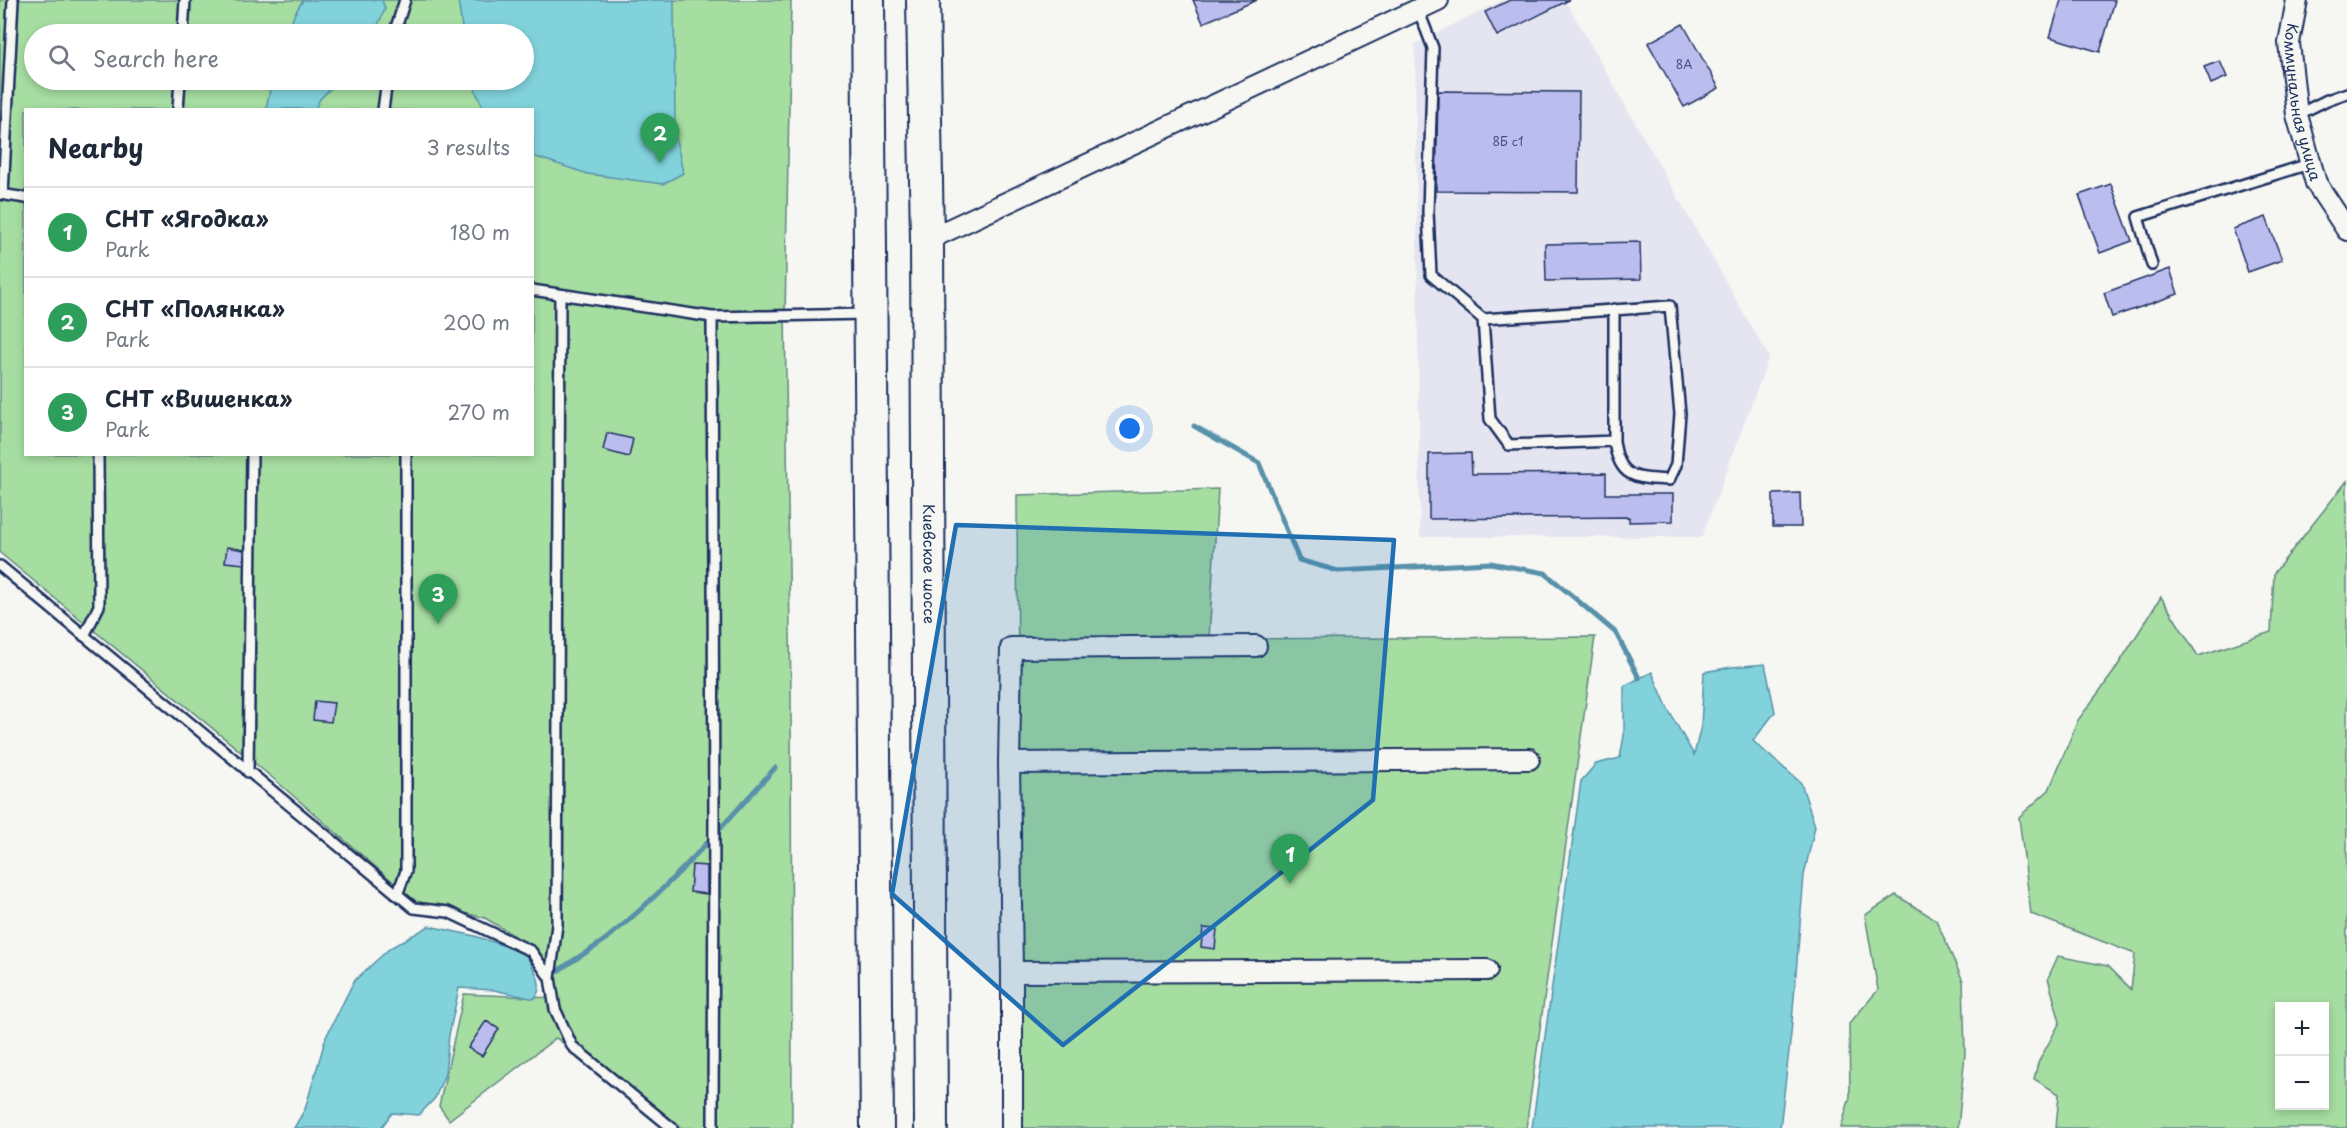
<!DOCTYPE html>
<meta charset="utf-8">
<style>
:root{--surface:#fff;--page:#f6f6f7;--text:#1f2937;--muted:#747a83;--line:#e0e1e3;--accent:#0f766e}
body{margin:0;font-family:"Playpen Sans",sans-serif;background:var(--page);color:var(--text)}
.controls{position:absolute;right:18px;bottom:18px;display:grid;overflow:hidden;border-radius:0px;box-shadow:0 3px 9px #0003}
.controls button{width:54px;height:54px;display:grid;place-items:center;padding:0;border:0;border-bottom:2px solid var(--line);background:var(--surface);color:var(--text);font:30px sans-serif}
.you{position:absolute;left:1130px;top:429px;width:21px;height:21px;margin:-15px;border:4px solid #fff;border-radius:50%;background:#1a73e8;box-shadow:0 0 0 9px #1a73e833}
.badge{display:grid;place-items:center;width:39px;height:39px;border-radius:50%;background:var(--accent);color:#fff;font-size:20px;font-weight:700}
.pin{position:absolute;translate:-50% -50px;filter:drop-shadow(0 2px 3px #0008)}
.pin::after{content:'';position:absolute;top:32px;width:21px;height:18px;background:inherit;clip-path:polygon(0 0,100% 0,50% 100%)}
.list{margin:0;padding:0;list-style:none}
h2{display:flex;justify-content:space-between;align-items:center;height:78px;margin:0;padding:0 24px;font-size:26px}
h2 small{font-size:20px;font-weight:400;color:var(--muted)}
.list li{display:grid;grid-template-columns:39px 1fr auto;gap:18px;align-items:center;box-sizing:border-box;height:90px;padding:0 24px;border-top:2px solid var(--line)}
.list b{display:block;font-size:22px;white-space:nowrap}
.list p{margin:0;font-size:20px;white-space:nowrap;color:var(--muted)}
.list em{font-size:20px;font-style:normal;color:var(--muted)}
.icon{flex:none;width:33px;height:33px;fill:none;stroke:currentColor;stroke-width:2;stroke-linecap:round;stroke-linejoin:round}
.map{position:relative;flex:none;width:2347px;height:1128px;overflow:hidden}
.search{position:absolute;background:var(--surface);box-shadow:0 3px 9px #0003;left:24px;top:24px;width:510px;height:66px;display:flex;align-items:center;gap:15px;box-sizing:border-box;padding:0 21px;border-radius:33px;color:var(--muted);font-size:22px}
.panel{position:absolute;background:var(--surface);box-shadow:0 3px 9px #0003;left:24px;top:108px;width:510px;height:348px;border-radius:0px}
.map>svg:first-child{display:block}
.built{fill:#e5e5f1}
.green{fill:#a6dda1;stroke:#608680;stroke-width:1.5;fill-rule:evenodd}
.water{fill:#81d2db;stroke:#5891a9;stroke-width:1.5}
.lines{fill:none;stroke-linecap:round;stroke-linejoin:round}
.stream{stroke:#5891a9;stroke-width:5}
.building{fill:#bcbdef;stroke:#1b2f5e;stroke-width:1.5}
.service-casing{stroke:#1b2f5e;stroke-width:14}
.minor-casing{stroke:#1b2f5e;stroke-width:24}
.trunk-casing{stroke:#1b2f5e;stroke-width:36}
.service{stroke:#f6f6f2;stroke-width:9}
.minor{stroke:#f6f6f2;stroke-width:20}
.trunk{stroke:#f6f6f2;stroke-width:32}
.marked{fill:#1f6fb2;fill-opacity:0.2;stroke:#1f6fb2;stroke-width:4.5;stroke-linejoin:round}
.labels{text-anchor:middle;stroke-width:6;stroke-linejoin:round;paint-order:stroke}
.number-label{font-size:12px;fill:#435282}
.street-label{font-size:15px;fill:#1b2f5e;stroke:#f6f6f2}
</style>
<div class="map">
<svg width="2347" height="1128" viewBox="0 0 2347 1128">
<rect width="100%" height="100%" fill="#f6f6f2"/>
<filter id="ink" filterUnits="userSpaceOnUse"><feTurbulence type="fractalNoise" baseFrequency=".0167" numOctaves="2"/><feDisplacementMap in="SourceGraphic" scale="12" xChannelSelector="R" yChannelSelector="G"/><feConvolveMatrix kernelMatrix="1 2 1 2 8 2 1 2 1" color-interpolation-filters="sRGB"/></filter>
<g filter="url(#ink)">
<!-- built -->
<path class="built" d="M 1503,0 L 1565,0 L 1769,357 L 1702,537 L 1420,537 L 1415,44 Z"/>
<!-- green -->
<path class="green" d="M 0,0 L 791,0 L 785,316 L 791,695 L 792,1128 L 678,1128 L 556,1038 L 449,1120 L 439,1106 L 464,994 L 554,998 L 536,949 L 485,918 L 415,901 L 275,780 L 0,553 ZM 34,34 L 524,34 L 524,80 L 34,80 ZM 26,110 L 532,110 L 532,454 L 26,454 Z
M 2347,481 L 2347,1128 L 2056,1128 L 2059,1094 L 2034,1079 L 2038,1063 L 2060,1022 L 2048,978 L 2058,956 L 2108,966 L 2131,989 L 2135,954 L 2031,914 L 2019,817 L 2049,790 L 2078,720 L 2113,673 L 2161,597 L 2198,656 L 2271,632 L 2274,573 ZM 2280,1006 L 2324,1006 L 2324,1106 L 2280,1106 Z
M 1218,489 L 1209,639 L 1595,637 L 1526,1128 L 1020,1128 L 1017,495 Z
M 1896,895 L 1936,920 L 1963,981 L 1965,1053 L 1958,1128 L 1841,1128 L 1850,1097 L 1849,1024 L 1878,990 L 1865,915 Z"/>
<!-- water -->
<path class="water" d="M 303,0 L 382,0 L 385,9 L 374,34 L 287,34 L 295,13 Z
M 458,0 L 674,0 L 675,134 L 683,173 L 663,184 L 588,174 L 533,156 L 532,110 L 484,109 L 476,92 L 473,80 L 524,80 L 524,34 L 463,34 Z
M 272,80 L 339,80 L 320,99 L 315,109 L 266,109 Z
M 1765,664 L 1775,712 L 1753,741 L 1801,783 L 1815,826 L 1804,875 L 1791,1034 L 1780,1128 L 1532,1128 L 1581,781 L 1596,764 L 1620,758 L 1624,736 L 1624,686 L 1652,672 L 1669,711 L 1694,755 L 1701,726 L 1704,672 L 1732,667 Z
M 429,926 L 475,936 L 525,953 C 532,968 547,984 534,999 L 494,990 L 459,988 L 449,1035 L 445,1074 L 435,1098 L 419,1115 L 392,1113 L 381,1128 L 294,1128 L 305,1109 L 326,1037 L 354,981 L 390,948 Z"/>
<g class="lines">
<!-- stream -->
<path class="stream" d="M 1194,426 L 1259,463 L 1299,560 L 1338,571 L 1490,563 L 1545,573 L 1616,633 L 1639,678
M 553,975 C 570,961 589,952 606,939 C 669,889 721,827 775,768"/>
</g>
<!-- building -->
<path class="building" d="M 1193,0 L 1257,0 L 1203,23 Z
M 1510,0 L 1569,0 L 1497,36 L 1485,12 Z
M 2061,0 L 2115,0 L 2100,52 L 2050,37 Z
M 1683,24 L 1719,88 L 1684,107 L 1648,43 Z
M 2220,61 L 2227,77 L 2211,84 L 2204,67 Z
M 1438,91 L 1579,92 L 1578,192 L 1436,191 Z
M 2111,184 L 2132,241 L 2100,253 L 2079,195 Z
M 2266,217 L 2282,260 L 2248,272 L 2233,229 Z
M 1640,242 L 1641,279 L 1546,281 L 1545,244 Z
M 2170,269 L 2178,294 L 2112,317 L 2104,293 Z
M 607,433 L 633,439 L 629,457 L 603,450 Z
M 1471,453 L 1472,474 L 1606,473 L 1606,494 L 1673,494 L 1673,521 L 1629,522 L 1629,517 L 1429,519 L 1429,454 Z
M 1800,493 L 1801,527 L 1773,527 L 1773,494 Z
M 227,547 L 244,550 L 244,564 L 225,562 Z
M 315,701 L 334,703 L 331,722 L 313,720 Z
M 692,865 L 707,866 L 707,894 L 690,892 Z
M 1203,928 L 1217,929 L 1215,949 L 1201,947 Z
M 486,1021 L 499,1029 L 482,1056 L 468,1048 Z"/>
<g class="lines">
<!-- service casing -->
<g class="service-casing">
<path id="service" d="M 1418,9 L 1433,48 L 1428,212 L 1431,275 L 1483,319 L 1490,419 L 1509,445 L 1614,441 C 1619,479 1636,478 1669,480 L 1676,465 L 1680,414 L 1670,306 L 1483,319
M 183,34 L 185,0
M 394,34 L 405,0
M 178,110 L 180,80
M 383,110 L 387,80
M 2297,115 L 2327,100 L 2347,93
M 0,194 L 26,198
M 3,194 L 13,0
M 2152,265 L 2138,217 L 2309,164
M 532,290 L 712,317 L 866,314
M 712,317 L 714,815 L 713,1128
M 1614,441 L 1614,309
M 0,566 L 414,908 L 448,912 L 531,951 L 550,978 L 555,1009 L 572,1046 L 672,1128
M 84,636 L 99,606 L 98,454
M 248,772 L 252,454
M 397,895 L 406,871 L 406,454
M 550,978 L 557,925 L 560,295"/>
</g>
<!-- minor casing -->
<g class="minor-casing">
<g id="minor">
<path id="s1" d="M 2297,0 L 2289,43 L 2297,115 L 2316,183 L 2347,230"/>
<path d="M 927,240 L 1438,0"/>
<path d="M 1009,763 L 1011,648 L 1256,646"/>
<path d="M 1012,972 L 1009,763 L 1529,759"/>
<path d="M 1012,1128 L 1012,972 L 1487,970"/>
</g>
</g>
<!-- trunk casing -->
<g class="trunk-casing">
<g id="trunk">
<path d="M 868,0 L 877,1128"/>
<path id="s2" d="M 923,0 L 927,240 L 931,1128"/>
</g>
</g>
<!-- service -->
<use href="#service" class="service"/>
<!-- minor -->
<use href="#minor" class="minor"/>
<!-- trunk -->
<use href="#trunk" class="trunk"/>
</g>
</g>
<!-- marked area -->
<path class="marked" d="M 956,525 L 1394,540 L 1373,800 L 1063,1045 L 892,894 Z"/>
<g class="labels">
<!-- number labels -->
<g class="number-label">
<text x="1684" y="69">8А</text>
<text x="1508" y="146">8Б с1</text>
</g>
<!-- street labels -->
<g class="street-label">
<text dy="5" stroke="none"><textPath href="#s1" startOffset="104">Коммунальная улица</textPath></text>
<text dy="5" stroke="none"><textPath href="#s2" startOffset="564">Киевское шоссе</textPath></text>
</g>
</g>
</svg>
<div class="controls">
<button>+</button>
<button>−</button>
</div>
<div class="you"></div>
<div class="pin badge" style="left:1290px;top:884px;background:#2e9e5b">1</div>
<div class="pin badge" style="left:660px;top:163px;background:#2e9e5b">2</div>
<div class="pin badge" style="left:438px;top:624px;background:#2e9e5b">3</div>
<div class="search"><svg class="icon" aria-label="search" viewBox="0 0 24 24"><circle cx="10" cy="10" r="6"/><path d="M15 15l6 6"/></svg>Search here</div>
<section class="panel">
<h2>Nearby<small>3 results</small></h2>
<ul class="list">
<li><span class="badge" style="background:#2e9e5b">1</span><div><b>СНТ «Ягодка»</b><p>Park</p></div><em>180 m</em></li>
<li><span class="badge" style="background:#2e9e5b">2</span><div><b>СНТ «Полянка»</b><p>Park</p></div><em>200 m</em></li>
<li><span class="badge" style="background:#2e9e5b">3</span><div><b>СНТ «Вишенка»</b><p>Park</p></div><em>270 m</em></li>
</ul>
</section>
</div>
